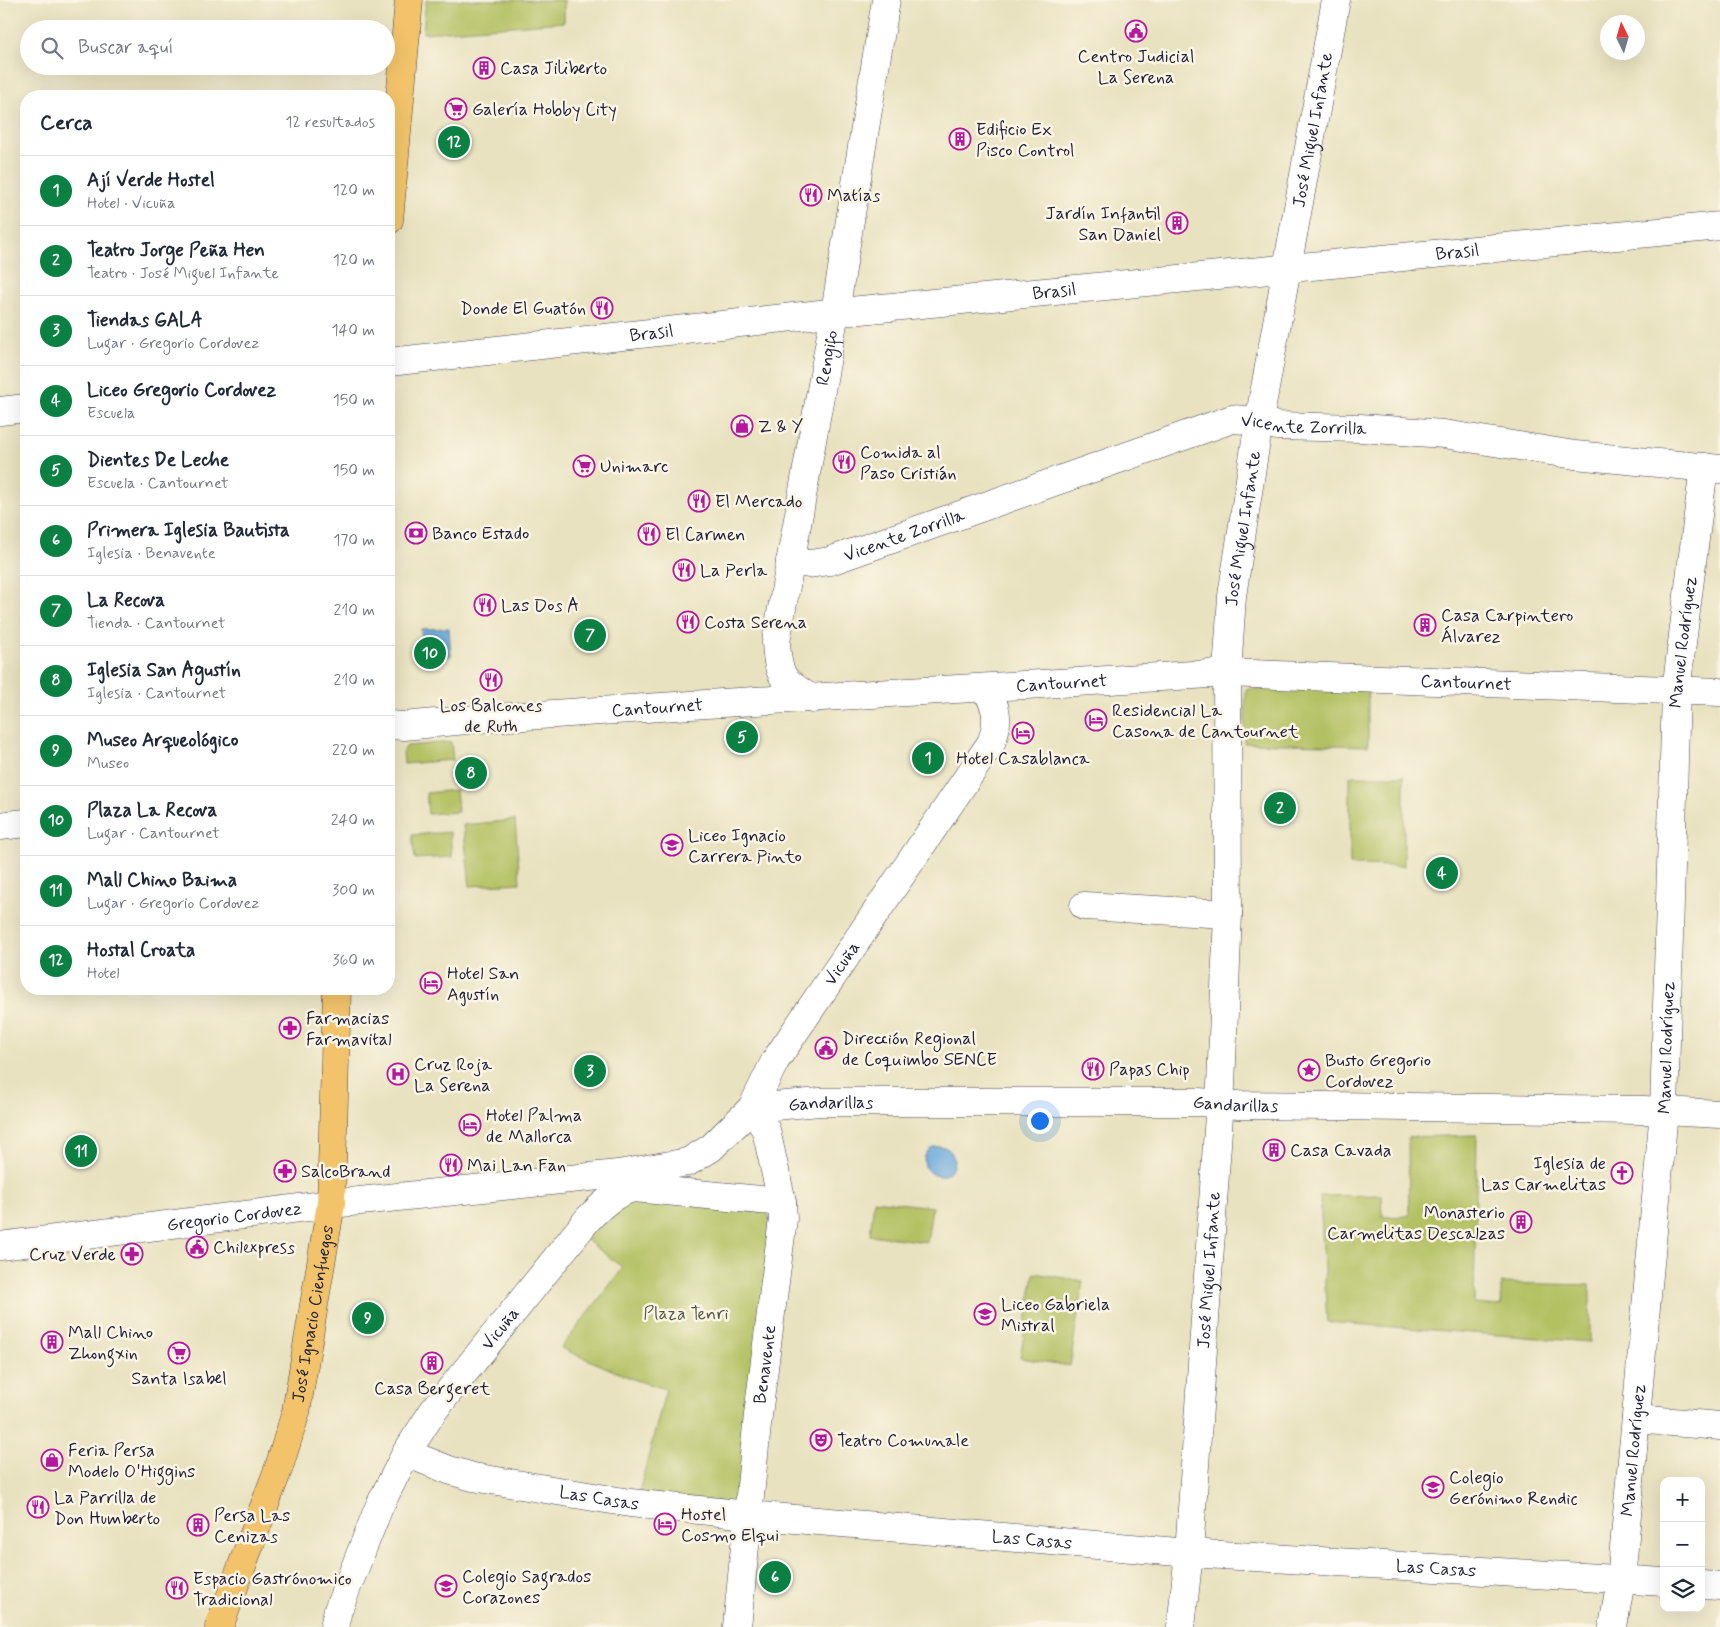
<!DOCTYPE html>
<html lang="es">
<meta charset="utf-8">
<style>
:root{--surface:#fff;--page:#f6f6f7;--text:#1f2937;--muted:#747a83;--line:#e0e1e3;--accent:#0b8043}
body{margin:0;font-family:Mynerve,sans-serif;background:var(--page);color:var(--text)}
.controls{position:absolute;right:15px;bottom:15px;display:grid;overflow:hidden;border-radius:10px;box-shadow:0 5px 20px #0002}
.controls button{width:45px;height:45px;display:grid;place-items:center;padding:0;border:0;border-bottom:1px solid var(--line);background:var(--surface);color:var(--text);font:25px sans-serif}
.compass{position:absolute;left:1600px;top:15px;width:45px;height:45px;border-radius:50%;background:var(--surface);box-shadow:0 5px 20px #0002;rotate:355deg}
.you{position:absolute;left:1039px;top:1120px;width:18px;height:18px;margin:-12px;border:4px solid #fff;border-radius:50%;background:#1a73e8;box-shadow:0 0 0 8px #1a73e833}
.badge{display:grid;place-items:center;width:32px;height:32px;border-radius:50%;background:var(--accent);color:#fff;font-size:16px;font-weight:700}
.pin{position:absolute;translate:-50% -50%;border:2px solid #fff;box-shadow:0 1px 5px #0006}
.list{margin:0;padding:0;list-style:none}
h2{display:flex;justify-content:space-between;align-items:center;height:65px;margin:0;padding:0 20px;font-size:21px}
h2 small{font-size:16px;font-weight:400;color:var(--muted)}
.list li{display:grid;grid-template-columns:32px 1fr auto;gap:15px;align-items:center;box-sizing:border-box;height:70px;padding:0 20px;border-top:1px solid var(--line)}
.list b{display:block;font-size:19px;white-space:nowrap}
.list p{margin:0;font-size:16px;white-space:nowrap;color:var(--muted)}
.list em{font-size:16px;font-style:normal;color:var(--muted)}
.icon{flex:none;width:28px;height:28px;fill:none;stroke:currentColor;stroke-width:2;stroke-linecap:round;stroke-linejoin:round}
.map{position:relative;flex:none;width:1720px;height:1627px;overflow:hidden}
.search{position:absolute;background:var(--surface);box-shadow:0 5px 20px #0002;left:20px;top:20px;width:375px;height:55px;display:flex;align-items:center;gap:12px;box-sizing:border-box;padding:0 18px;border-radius:28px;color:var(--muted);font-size:19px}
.panel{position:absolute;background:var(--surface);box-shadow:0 5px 20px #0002;left:20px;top:90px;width:375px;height:905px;border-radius:20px}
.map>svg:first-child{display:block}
.green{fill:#b4c163;stroke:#6b724f}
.water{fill:#69a8dc;stroke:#46658c}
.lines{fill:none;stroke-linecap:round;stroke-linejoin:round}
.minor-casing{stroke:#403f4f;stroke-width:29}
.major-casing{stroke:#403f4f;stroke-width:29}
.minor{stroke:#fff;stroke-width:28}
.major{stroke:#f2c36a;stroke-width:28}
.labels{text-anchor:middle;stroke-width:5;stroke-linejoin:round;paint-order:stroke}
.poi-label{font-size:18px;fill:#22223b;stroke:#fcf5e5;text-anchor:start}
.street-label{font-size:18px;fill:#22223b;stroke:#fcf5e5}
.park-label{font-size:18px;fill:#555a49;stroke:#fcf5e5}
</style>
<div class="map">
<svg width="1720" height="1627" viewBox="0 0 1720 1627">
<rect width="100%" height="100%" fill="#fcf5e5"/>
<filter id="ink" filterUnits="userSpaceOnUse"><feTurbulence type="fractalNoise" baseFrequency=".02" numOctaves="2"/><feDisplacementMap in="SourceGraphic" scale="10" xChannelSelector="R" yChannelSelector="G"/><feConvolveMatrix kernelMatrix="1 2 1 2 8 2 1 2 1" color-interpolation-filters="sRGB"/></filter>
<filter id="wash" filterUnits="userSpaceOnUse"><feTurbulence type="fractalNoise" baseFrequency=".0096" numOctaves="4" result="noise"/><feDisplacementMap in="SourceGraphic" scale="20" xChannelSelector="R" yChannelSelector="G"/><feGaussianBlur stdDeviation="1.12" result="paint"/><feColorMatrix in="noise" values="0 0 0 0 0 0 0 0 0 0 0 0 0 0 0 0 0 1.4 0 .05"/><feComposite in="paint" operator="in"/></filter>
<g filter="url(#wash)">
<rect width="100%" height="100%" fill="#e8e2c0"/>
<!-- green -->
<path class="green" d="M 426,0 L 564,0 L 564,22 L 423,33 Z
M 1246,689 L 1368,690 L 1368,746 L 1244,743 Z
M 451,742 L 453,760 L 404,764 L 403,750 L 407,746 Z
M 1350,776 L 1404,776 L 1404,866 L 1350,865 Z
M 456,790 L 458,812 L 428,814 L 426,793 Z
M 515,820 L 520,883 L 470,886 L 463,825 Z
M 450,832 L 452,857 L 415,859 L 412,835 Z
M 1477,1135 L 1474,1304 L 1501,1306 L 1501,1283 L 1590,1285 L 1590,1342 L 1327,1322 L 1320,1196 L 1382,1195 L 1383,1217 L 1409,1216 L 1408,1137 Z
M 624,1196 L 767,1212 L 772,1226 L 742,1505 L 639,1492 L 666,1389 L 635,1380 L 561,1348 L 623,1268 L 584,1238 Z
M 874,1200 L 932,1207 L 927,1242 L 870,1235 Z
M 1034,1273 L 1083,1281 L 1070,1366 L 1020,1358 Z"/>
<!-- water -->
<path class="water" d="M 449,628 L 451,656 L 423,658 L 421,629 Z
M924 1161a15 15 0 1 1 30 0a15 15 0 1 1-30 0Z"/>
</g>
<g filter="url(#ink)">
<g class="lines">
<!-- minor casing -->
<g class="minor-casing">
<g id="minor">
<path id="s1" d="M 389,362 L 820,314 L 1720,226"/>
<path d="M 0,411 L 26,408"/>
<path id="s2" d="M 790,561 L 809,564 L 830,561 L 1232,419 L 1259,421 L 1277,426 L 1360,428 L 1444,434 L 1575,455 L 1720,469"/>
<path id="s3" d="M 812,699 C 783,681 778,678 776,642 L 835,312 L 886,0"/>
<path id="s4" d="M 389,725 L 404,726 L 477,719 L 722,703 L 1227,673 L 1720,692"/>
<path d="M 0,826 L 26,823"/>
<path d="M 1084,906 L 1228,914"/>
<path id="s5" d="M 752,1108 L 820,1102 L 1198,1102 L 1238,1105 L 1644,1110 L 1720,1114"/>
<path id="s6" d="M 0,1246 L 331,1204 L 618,1174 L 688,1162 L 711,1148 L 752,1108 L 775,1061 L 991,743 C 999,724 998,705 985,689"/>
<path d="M 1636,1419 L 1720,1426"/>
<path id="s7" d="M 406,1453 L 449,1470 L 473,1477 L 630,1503 L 749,1515 L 1189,1553 L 1664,1582"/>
<path d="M 1701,1585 L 1720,1586"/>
<path id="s8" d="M 334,1627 L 338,1610 L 379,1507 L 406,1453 L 434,1410 L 588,1219 C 602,1205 614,1193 634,1188 L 782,1202"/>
<path id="s9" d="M 737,1627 L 758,1415 L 783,1219 L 782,1202 L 766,1130 L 752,1108"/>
<path id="s10" d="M 1181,1627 L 1189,1553 L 1221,1086 L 1228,914 L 1227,673 L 1232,596 L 1259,421 L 1336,0"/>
<path id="s11" d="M 1613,1627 L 1621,1580 L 1664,1111 L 1676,691 L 1704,467"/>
</g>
</g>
<!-- major casing -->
<g class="major-casing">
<g id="major">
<path d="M 389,220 L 409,0"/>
<path id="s12" d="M 219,1627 L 279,1467 L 296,1412 L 331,1204 L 337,989"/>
</g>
</g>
<!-- minor -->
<use href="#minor" class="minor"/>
<!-- major -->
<use href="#major" class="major"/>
</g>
</g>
<!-- icons -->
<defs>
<g id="civic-ring" transform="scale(1.125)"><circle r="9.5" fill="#fcf5e5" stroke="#b5179e" stroke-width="1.5"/><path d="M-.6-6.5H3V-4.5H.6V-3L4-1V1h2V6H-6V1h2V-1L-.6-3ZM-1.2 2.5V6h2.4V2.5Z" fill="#b5179e"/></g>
<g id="building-ring" transform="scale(1.125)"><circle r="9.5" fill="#fcf5e5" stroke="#b5179e" stroke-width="1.5"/><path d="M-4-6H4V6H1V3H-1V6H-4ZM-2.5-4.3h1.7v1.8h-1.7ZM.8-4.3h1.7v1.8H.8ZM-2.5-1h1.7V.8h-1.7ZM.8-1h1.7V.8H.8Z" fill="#b5179e"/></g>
<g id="supermarket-ring" transform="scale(1.125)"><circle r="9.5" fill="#fcf5e5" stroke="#b5179e" stroke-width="1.5"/><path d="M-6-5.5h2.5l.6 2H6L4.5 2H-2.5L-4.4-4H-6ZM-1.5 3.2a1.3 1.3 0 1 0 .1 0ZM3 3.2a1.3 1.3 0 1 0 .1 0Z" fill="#b5179e"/></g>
<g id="restaurant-ring" transform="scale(1.125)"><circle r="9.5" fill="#fcf5e5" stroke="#b5179e" stroke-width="1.5"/><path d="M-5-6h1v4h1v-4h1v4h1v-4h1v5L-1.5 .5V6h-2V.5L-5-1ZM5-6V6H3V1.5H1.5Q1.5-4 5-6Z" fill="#b5179e"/></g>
<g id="shop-ring" transform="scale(1.125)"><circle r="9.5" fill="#fcf5e5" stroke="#b5179e" stroke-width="1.5"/><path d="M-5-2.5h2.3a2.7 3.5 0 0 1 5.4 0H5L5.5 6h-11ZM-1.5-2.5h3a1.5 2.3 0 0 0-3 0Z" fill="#b5179e"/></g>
<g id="bank-ring" transform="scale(1.125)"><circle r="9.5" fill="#fcf5e5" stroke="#b5179e" stroke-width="1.5"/><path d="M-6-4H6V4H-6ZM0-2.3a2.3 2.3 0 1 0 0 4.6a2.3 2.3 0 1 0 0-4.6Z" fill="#b5179e"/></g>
<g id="hotel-ring" transform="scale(1.125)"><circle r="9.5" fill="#fcf5e5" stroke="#b5179e" stroke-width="1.5"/><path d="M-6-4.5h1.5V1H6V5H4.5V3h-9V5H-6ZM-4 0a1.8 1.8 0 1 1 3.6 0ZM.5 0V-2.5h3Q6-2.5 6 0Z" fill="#b5179e"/></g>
<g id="school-ring" transform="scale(1.125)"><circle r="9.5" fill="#fcf5e5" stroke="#b5179e" stroke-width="1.5"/><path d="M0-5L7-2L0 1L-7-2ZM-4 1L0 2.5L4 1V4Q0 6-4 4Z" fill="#b5179e"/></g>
<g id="pharmacy-ring" transform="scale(1.125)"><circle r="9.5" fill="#fcf5e5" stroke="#b5179e" stroke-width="1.5"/><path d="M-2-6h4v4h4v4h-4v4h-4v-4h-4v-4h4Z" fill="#b5179e"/></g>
<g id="sight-ring" transform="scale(1.125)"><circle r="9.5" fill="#fcf5e5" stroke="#b5179e" stroke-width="1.5"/><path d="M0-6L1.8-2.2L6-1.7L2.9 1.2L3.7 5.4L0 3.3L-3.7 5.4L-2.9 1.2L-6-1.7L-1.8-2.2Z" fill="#b5179e"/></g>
<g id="hospital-ring" transform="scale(1.125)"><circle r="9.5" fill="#fcf5e5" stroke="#b5179e" stroke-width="1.5"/><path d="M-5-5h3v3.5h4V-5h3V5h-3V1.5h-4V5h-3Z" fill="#b5179e"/></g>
<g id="church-ring" transform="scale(1.125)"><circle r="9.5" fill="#fcf5e5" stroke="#b5179e" stroke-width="1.5"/><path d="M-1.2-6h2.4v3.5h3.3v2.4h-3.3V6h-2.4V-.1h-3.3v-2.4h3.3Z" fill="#b5179e"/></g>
<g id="theatre-ring" transform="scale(1.125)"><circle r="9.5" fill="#fcf5e5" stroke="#b5179e" stroke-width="1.5"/><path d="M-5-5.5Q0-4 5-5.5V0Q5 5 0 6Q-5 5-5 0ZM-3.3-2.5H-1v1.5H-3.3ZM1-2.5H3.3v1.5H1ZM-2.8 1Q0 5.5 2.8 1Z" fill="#b5179e"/></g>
</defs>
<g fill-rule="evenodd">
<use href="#civic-ring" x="1136" y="31"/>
<use href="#building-ring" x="484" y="68"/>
<use href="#supermarket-ring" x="456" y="109"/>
<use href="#building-ring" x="960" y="139"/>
<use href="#restaurant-ring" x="811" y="195"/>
<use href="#building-ring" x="1177" y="223"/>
<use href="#restaurant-ring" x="602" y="308"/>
<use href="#shop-ring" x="742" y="426"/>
<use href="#restaurant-ring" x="844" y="462"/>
<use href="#supermarket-ring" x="584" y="466"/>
<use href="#restaurant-ring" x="699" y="501"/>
<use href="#bank-ring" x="416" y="533"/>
<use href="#restaurant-ring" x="649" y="534"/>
<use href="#restaurant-ring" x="684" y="570"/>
<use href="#restaurant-ring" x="485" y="605"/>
<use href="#restaurant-ring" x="688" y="622"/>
<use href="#building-ring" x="1425" y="625"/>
<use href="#restaurant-ring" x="491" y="680"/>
<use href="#hotel-ring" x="1096" y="720"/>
<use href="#hotel-ring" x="1023" y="733"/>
<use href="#school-ring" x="672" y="845"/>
<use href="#hotel-ring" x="431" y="983"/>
<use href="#pharmacy-ring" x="290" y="1028"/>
<use href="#civic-ring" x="826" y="1048"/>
<use href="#restaurant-ring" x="1093" y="1069"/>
<use href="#sight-ring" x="1309" y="1070"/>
<use href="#hospital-ring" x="398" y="1074"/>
<use href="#hotel-ring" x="470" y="1125"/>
<use href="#building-ring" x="1274" y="1150"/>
<use href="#restaurant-ring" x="451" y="1165"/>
<use href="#pharmacy-ring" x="285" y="1171"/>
<use href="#church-ring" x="1622" y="1173"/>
<use href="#building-ring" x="1521" y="1222"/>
<use href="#civic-ring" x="197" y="1247"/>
<use href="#pharmacy-ring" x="132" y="1254"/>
<use href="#school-ring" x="985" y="1314"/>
<use href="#building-ring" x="52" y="1342"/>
<use href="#supermarket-ring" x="179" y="1353"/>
<use href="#building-ring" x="432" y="1363"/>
<use href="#theatre-ring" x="821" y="1440"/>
<use href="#shop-ring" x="52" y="1460"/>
<use href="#school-ring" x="1433" y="1487"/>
<use href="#restaurant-ring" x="38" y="1507"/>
<use href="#hotel-ring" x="665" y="1524"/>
<use href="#building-ring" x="198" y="1525"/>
<use href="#school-ring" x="446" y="1586"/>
<use href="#restaurant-ring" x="177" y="1588"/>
</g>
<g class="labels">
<!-- poi labels -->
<g class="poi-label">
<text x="1136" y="62" text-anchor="middle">Centro Judicial<tspan x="1136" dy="21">La Serena</tspan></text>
<text x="500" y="74">Casa Jiliberto</text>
<text x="472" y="115">Galería Hobby City</text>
<text x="976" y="135">Edificio Ex<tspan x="976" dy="21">Pisco Control</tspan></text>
<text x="827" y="201">Matías</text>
<text x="1161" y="219" text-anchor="end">Jardín Infantil<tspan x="1161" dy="21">San Daniel</tspan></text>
<text x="586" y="314" text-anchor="end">Donde El Guatón</text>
<text x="758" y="432">Z &amp; Y</text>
<text x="860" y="458">Comida al<tspan x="860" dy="21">Paso Cristián</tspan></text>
<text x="600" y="472">Unimarc</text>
<text x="715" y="507">El Mercado</text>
<text x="432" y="539">Banco Estado</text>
<text x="665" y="540">El Carmen</text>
<text x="700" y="576">La Perla</text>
<text x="501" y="611">Las Dos A</text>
<text x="1441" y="621">Casa Carpintero<tspan x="1441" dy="21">Álvarez</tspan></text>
<text x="704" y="628">Costa Serena</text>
<text x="491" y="711" text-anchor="middle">Los Balcones<tspan x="491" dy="21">de Ruth</tspan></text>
<text x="1112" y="716">Residencial La<tspan x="1112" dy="21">Casona de Cantournet</tspan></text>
<text x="1023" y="764" text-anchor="middle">Hotel Casablanca</text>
<text x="688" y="841">Liceo Ignacio<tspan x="688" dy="21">Carrera Pinto</tspan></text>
<text x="447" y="979">Hotel San<tspan x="447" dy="21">Agustín</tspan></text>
<text x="306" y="1024">Farmacias<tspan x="306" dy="21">Farmavital</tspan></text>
<text x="842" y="1044">Dirección Regional<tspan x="842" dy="21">de Coquimbo SENCE</tspan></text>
<text x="1325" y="1066">Busto Gregorio<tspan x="1325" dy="21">Cordovez</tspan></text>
<text x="414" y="1070">Cruz Roja<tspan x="414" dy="21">La Serena</tspan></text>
<text x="1109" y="1075">Papas Chip</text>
<text x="486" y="1121">Hotel Palma<tspan x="486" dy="21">de Mallorca</tspan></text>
<text x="1290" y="1156">Casa Cavada</text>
<text x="1606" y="1169" text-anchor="end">Iglesia de<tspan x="1606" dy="21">Las Carmelitas</tspan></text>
<text x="467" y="1171">Mai Lan Fan</text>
<text x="301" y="1177">SalcoBrand</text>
<text x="1505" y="1218" text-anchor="end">Monasterio<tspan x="1505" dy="21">Carmelitas Descalzas</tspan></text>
<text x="213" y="1253">Chilexpress</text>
<text x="116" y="1260" text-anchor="end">Cruz Verde</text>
<text x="1001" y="1310">Liceo Gabriela<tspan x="1001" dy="21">Mistral</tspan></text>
<text x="68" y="1338">Mall Chino<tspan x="68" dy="21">Zhongxin</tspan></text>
<text x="179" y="1384" text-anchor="middle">Santa Isabel</text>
<text x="432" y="1394" text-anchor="middle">Casa Bergeret</text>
<text x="837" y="1446">Teatro Comunale</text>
<text x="68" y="1456">Feria Persa<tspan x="68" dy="21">Modelo O'Higgins</tspan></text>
<text x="1449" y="1483">Colegio<tspan x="1449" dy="21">Gerónimo Rendic</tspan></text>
<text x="54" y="1503">La Parrilla de<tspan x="54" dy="21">Don Humberto</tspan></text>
<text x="681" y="1520">Hostel<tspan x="681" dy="21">Cosmo Elqui</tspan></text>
<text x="214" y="1521">Persa Las<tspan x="214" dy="21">Cenizas</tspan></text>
<text x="462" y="1582">Colegio Sagrados<tspan x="462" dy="21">Corazones</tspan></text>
<text x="193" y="1584">Espacio Gastrónomico<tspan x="193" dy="21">Tradicional</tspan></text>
</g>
<!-- street labels -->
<g class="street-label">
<text dy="6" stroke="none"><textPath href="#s10" startOffset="1506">José Miguel Infante</textPath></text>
<text dy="6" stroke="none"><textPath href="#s1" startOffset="1074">Brasil</textPath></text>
<text dy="6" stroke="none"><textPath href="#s1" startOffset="669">Brasil</textPath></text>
<text dy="6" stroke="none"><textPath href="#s1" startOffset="264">Brasil</textPath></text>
<text dy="6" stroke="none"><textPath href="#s3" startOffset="361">Rengifo</textPath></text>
<text dy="6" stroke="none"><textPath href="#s2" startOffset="539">Vicente Zorrilla</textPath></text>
<text dy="6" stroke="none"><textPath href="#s10" startOffset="1101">José Miguel Infante</textPath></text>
<text dy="6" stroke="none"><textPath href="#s2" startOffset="119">Vicente Zorrilla</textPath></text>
<text dy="6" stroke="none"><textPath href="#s11" startOffset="988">Manuel Rodríguez</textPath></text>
<text dy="6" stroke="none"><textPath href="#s4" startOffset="1079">Cantournet</textPath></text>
<text dy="6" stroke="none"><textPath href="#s4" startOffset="674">Cantournet</textPath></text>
<text dy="6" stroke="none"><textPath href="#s4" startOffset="269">Cantournet</textPath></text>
<text dy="6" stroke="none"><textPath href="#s6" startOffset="948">Vicuña</textPath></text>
<text dy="6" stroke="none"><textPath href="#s11" startOffset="582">Manuel Rodríguez</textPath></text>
<text dy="6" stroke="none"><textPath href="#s5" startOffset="79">Gandarillas</textPath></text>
<text dy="6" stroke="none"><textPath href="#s5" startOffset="484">Gandarillas</textPath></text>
<text dy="6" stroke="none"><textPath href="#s6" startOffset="236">Gregorio Cordovez</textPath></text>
<text dy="6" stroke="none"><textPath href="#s10" startOffset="358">José Miguel Infante</textPath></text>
<text dy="6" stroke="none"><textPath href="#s12" startOffset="328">José Ignacio Cienfuegos</textPath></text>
<text dy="6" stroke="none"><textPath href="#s8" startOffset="345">Vicuña</textPath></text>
<text dy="6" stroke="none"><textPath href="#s9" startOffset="264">Benavente</textPath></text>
<text dy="6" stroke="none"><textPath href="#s11" startOffset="178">Manuel Rodríguez</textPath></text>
<text dy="6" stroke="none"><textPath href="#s7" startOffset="199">Las Casas</textPath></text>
<text dy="6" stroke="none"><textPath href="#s7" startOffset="634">Las Casas</textPath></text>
<text dy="6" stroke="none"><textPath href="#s7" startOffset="1039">Las Casas</textPath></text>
</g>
<!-- park labels -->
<g class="park-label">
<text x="686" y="1319">Plaza Tenri</text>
</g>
</g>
</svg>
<div class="controls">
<button>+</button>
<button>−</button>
<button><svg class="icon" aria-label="layers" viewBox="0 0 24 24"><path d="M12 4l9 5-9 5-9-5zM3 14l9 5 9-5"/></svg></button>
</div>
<svg class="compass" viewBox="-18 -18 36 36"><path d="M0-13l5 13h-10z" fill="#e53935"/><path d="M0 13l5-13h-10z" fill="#747a83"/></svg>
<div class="you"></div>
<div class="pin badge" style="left:928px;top:758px">1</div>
<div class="pin badge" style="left:1280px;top:808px">2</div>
<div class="pin badge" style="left:590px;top:1071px">3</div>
<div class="pin badge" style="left:1442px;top:873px">4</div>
<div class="pin badge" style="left:742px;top:737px">5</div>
<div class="pin badge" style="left:775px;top:1577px">6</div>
<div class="pin badge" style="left:590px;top:635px">7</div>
<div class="pin badge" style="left:471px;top:773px">8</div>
<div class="pin badge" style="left:368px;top:1318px">9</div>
<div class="pin badge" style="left:430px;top:653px">10</div>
<div class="pin badge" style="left:81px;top:1151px">11</div>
<div class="pin badge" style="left:454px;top:142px">12</div>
<div class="search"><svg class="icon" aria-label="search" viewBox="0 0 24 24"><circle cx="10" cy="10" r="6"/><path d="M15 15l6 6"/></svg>Buscar aquí</div>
<section class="panel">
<h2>Cerca<small>12 resultados</small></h2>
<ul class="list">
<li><span class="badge">1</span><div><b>Ají Verde Hostel</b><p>Hotel · Vicuña</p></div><em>120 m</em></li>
<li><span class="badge">2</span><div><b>Teatro Jorge Peña Hen</b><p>Teatro · José Miguel Infante</p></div><em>120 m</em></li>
<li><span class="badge">3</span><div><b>Tiendas GALA</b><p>Lugar · Gregorio Cordovez</p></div><em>140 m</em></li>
<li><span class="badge">4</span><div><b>Liceo Gregorio Cordovez</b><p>Escuela</p></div><em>150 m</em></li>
<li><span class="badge">5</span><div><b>Dientes De Leche</b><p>Escuela · Cantournet</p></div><em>150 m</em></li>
<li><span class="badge">6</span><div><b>Primera Iglesia Bautista</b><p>Iglesia · Benavente</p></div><em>170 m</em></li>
<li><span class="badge">7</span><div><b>La Recova</b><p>Tienda · Cantournet</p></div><em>210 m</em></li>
<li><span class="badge">8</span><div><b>Iglesia San Agustín</b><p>Iglesia · Cantournet</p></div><em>210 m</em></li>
<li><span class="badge">9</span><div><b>Museo Arqueológico</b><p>Museo</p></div><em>220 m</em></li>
<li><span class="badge">10</span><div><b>Plaza La Recova</b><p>Lugar · Cantournet</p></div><em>240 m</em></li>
<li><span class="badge">11</span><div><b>Mall Chino Baima</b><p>Lugar · Gregorio Cordovez</p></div><em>300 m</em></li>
<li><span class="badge">12</span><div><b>Hostal Croata</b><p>Hotel</p></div><em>360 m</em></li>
</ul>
</section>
</div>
